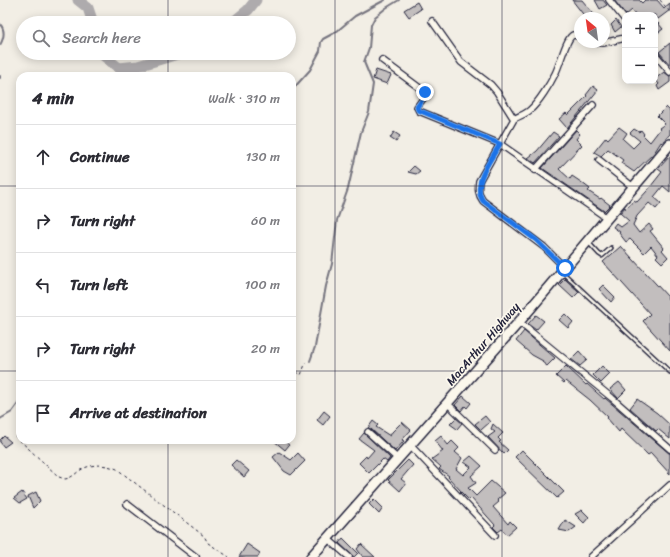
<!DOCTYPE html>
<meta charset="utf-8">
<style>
:root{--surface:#fff;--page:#f2f2f3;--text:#2b2b33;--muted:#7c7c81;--line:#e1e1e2}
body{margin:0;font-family:Sriracha,sans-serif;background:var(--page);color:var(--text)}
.controls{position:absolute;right:12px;top:12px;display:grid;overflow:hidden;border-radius:8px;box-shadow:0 2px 10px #0003}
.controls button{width:36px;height:36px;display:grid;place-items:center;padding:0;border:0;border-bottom:1px solid var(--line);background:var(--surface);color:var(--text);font:20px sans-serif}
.compass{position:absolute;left:574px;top:12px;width:36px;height:36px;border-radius:50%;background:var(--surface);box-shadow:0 2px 10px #0003;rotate:331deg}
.stop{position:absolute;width:12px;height:12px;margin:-9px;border:3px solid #1a73e8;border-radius:50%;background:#fff}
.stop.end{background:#1a73e8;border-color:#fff;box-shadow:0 1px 4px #0008}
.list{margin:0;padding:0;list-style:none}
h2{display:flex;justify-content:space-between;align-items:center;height:52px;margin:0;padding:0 16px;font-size:17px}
h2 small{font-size:13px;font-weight:400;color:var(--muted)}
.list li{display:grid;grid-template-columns:26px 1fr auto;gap:12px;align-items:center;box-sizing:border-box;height:64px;padding:0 16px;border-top:1px solid var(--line)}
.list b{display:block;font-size:15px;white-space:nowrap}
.list em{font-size:13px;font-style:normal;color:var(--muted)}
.icon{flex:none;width:22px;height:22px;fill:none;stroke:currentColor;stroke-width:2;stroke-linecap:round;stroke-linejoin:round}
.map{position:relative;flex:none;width:670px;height:557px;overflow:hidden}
.search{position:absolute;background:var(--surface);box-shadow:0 2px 10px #0003;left:16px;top:16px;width:280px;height:44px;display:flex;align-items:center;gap:10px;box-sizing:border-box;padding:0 14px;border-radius:22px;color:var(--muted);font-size:15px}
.panel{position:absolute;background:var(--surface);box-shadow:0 2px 10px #0003;left:16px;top:72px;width:280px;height:372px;border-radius:12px}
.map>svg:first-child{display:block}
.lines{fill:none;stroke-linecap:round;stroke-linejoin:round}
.stream{stroke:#76747f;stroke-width:2}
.river{stroke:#aeabad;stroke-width:11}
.building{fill:#c2bebe;stroke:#22223b}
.service-casing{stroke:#22223b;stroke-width:5.5}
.minor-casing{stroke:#22223b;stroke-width:8}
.trunk-casing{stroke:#22223b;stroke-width:12}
.path{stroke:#22223b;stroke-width:1;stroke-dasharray:3 3;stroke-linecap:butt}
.service{stroke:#fbf7ec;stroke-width:2.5}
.minor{stroke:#fbf7ec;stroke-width:5.5}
.trunk{stroke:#fbf7ec;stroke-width:9}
.route{stroke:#1a73e8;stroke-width:5}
.grid{fill:none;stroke:#22223b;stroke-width:1;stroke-opacity:0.55}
.labels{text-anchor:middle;stroke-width:3.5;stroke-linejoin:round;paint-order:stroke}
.street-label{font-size:12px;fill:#22223b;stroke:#fbf7ec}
</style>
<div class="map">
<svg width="670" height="557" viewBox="0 0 670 557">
<rect width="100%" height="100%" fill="#f2eee5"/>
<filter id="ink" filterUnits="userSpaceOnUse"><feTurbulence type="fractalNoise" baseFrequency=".025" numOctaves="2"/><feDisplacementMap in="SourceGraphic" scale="8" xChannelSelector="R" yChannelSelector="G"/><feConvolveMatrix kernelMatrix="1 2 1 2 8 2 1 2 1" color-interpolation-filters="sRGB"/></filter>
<g filter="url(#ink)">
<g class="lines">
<!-- stream -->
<path class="stream" d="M 0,24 C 6,31 4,38 0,45
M 0,76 L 0,78
M 292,90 L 310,70 L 320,51 L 321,42 L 323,39 L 336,32 L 355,16 L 385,0
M 310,361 L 315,347 L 326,286 L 332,264 L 337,220 L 348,189 L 361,132 L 369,112 L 373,84 L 364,62 L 369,48 L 371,25 L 375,17 L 386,8 L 399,0
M 0,419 L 12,412 L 20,401"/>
<!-- river -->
<path class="river" d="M 78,0 L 88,8 L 93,23
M 232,23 L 248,10 L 256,0
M 103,53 L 104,56 L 119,68 L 138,66 L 181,53"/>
</g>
<!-- building -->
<path class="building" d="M 572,0 L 582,0 L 597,18 L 586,18 Z
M 595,0 L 603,0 L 607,5 L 600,9 Z
M 614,0 L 639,0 L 642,3 L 645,0 L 657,0 L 664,8 L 670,3 L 670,10 L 658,19 L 655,15 L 636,15 L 632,10 L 626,15 Z
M 417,2 L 421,9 L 409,17 L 404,10 Z
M 616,20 L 621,27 L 615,32 L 611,25 Z
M 658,23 L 663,29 L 655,35 L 655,25 Z
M 670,43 L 670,65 L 659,52 Z
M 376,70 L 391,75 L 387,84 L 373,79 Z
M 664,72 L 670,76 L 670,82 L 659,90 L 657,86 L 659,84 L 655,79 Z
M 593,86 L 598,90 L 567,128 L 559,119 L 566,113 L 568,115 L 587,96 L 586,95 Z
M 666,107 L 670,111 L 670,134 L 662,143 L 661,142 L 654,153 L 634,172 L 621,163 L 623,160 L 608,149 L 601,156 L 594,152 L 606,137 L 608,139 L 619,127 L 627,133 L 623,139 L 633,148 L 640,141 L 630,133 L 634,129 L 639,132 L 641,130 L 644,134 L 643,135 L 650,142 L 660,129 L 659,128 L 665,124 L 657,116 Z
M 576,130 L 580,134 L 576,139 L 582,145 L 559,169 L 570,179 L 572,176 L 581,182 L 590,189 L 588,191 L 600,199 L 601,198 L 610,205 L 604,211 L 542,168 Z
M 394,132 L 400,136 L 396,142 L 390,138 Z
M 553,132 L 559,136 L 535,163 L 528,158 L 537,151 Z
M 670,156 L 670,192 L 663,186 L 654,197 L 661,203 L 656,209 L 649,203 L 637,216 L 633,225 L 639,233 L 649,224 L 653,229 L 650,231 L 664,248 L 662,250 L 668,257 L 662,263 L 656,257 L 658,255 L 651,246 L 644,253 L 630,239 L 626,242 L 619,233 L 620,232 L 613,227 L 616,223 L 621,227 L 629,221 L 620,213 L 625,207 L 626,209 L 634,200 L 637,202 L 647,191 L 662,172 L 658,169 Z
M 414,166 L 420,171 L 416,174 L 408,172 Z
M 621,246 L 668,297 L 667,298 L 670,301 L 670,351 L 643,321 L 650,314 L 603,262 Z
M 565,279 L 579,292 L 573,298 L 559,285 Z
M 603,285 L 615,297 L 611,302 L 599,289 Z
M 565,314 L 573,322 L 568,328 L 559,320 Z
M 536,315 L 544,321 L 536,330 L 528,324 Z
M 524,331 L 555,358 L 547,366 L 542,362 L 543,361 L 532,355 L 516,341 Z
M 579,351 L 587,360 L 580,366 L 571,359 Z
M 566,366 L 586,385 L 587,384 L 604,399 L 605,398 L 670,454 L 670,474 L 651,453 L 648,455 L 621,429 L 619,432 L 607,418 L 608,417 L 590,400 L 566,381 L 564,383 L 556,376 Z
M 602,366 L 610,374 L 601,383 L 593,375 Z
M 619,382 L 626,390 L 618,398 L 610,389 Z
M 463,396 L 471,403 L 467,408 L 465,406 L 461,411 L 455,405 Z
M 637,399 L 657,413 L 670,425 L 670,439 L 658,429 L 656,431 L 630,408 Z
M 324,411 L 330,416 L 323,425 L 317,420 Z
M 485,416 L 490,422 L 481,430 L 475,424 Z
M 456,418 L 462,423 L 457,429 L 450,424 Z
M 373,421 L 378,425 L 376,427 L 390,436 L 392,432 L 402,422 L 411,430 L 402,440 L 404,441 L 395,451 L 371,429 L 368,428 Z
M 493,424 L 503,433 L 498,438 L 501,441 L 499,442 L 508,450 L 504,454 L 488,437 L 495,432 L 491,429 Z
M 364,433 L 390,458 L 387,462 L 383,459 L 369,473 L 359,463 L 366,456 L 367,458 L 374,450 L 359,439 Z
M 4,436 L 11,442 L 4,447 L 0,442 L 0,440 Z
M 441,436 L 448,445 L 452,441 L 459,448 L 455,452 L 462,458 L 456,469 L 463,475 L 471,467 L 464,462 L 471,456 L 482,466 L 471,476 L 476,483 L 468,488 L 476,496 L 491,481 L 505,493 L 497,500 L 499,502 L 493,507 L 508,524 L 510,521 L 516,527 L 507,535 L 502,529 L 498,532 L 493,527 L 495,525 L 471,498 L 469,500 L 460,491 L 461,491 L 448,477 L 449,476 L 439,469 L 441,467 L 432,459 L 443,451 L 435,441 Z
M 273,440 L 283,440 L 289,445 L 285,450 Z
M 522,450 L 564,492 L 557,498 L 515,457 Z
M 279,452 L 291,460 L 298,453 L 305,461 L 291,475 L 284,471 L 273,457 Z
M 236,460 L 249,471 L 244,477 L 231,465 Z
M 408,460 L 413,465 L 401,479 L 406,483 L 400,491 L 388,480 Z
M 22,492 L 27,499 L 20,503 L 14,498 Z
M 36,492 L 40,501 L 33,508 L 28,496 Z
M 374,499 L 383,508 L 379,514 L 369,504 Z
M 582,510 L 589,517 L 584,523 L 575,514 Z
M 565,520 L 576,527 L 569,532 L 559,530 Z
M 343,538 L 358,553 L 354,557 L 339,543 Z
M 247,544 L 260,553 L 258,557 L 239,557 Z
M 361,544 L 375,557 L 363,557 L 357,549 Z"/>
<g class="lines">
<!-- service casing -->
<g class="service-casing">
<path id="service" d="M 588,242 L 599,254 L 602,256 L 611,248
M 563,273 L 670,372"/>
</g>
<!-- minor casing -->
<g class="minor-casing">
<path id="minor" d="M 609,0 L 625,20
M 432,21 L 461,62 L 491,85 L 497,92 L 514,119 L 479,181 C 478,189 478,194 483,201 L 544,247 L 565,268
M 596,42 L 603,43 L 625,38
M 655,54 L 670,72
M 382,60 L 425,92 L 425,96 L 417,107 L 419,111 L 500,144 L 607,218
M 514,119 C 519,116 526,114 530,110 C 539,102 550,84 555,74 C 560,65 566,38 573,35 L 580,36
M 599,160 L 633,187
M 535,170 L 593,105
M 519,322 L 612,398 L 670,449
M 447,403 L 495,450
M 368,432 L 398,459
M 410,445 L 495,535
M 127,504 L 196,557
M 328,539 L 349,557
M 591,557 L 670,485"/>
</g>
<!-- trunk casing -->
<g class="trunk-casing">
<path id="trunk" d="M 311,557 L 519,322 L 670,144"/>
</g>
<!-- path -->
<path class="path" d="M 660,0 L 670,12
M 292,368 L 301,375 L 306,362
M 15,436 L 59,477 L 65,479 C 71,478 74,475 79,471 C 91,463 104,464 117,469 L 204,536 L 208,543 L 229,557"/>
<!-- service -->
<use href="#service" class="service"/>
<!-- minor -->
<use href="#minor" class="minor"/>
<!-- trunk -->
<use href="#trunk" class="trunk"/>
</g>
</g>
<g class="lines" filter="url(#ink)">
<!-- route -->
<path class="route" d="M 425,92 L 425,96 L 417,107 L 418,110 L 500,144 C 491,160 471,184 483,201 L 536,240 L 565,268"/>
</g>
<!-- grid -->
<path class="grid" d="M 168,0 L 168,23M 335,0 L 335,557M 502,0 L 502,557M 168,53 L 168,76M 0,186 L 20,186M 292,186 L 670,186M 0,371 L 20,371M 292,371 L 670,371M 168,440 L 168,557"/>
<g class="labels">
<!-- street labels -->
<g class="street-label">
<text transform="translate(483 344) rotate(-49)" y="4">MacArthur Highway</text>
</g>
</g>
</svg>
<div class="controls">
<button>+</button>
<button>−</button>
</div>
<svg class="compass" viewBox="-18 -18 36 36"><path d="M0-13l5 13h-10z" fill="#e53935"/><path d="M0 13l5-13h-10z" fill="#7c7c81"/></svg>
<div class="stop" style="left:565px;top:268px"></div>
<div class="stop end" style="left:425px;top:92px"></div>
<div class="search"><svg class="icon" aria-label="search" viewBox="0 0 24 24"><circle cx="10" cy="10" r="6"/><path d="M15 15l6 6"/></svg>Search here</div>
<section class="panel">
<h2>4 min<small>Walk · 310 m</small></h2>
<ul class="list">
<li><svg class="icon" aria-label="ahead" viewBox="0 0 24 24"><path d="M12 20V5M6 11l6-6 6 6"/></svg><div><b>Continue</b></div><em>130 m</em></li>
<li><svg class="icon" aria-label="right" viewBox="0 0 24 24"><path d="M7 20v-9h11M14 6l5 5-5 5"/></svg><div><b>Turn right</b></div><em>60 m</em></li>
<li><svg class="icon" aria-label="left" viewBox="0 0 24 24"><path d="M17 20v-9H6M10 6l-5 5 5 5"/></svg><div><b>Turn left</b></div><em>100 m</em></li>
<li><svg class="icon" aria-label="right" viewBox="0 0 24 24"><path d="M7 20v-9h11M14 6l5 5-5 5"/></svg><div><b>Turn right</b></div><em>20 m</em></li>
<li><svg class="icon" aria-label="arrive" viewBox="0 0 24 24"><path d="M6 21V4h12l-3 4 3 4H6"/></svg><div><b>Arrive at destination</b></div></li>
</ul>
</section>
</div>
